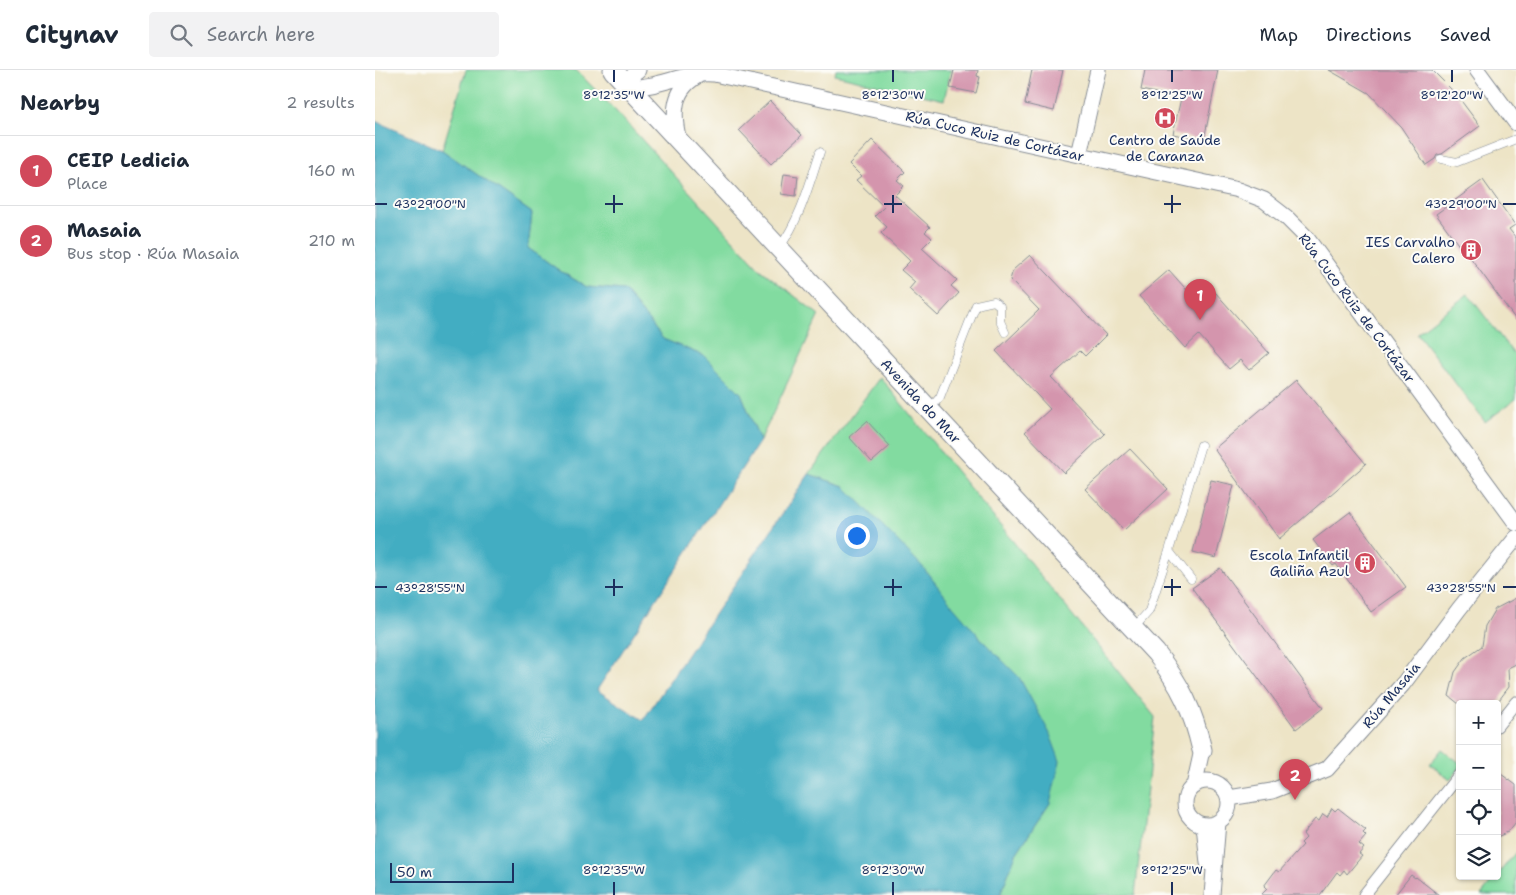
<!DOCTYPE html>
<meta charset="utf-8">
<style>
:root{--surface:#fff;--page:#f2f2f3;--text:#1f2937;--muted:#747a83;--line:#e0e1e3;--accent:#d1495b}
body{margin:0;font-family:"Shantell Sans",sans-serif;background:var(--page);color:var(--text)}
.controls{position:absolute;right:15px;bottom:15px;display:grid;overflow:hidden;border-radius:5px;box-shadow:0 1px 4px #0004}
.controls button{width:45px;height:45px;display:grid;place-items:center;padding:0;border:0;border-bottom:1px solid var(--line);background:var(--surface);color:var(--text);font:25px sans-serif}
.scale{position:absolute;left:15px;bottom:12px;width:124px;box-sizing:border-box;padding-left:5px;border:2px solid #1b2f5e;border-top:0;font-size:14px;line-height:18px;white-space:nowrap;color:#1b2f5e;-webkit-text-stroke:4px #fdfcf7;paint-order:stroke}
.you{position:absolute;left:481px;top:465px;width:18px;height:18px;margin:-12px;border:4px solid #fff;border-radius:50%;background:#1a73e8;box-shadow:0 0 0 8px #1a73e833}
.badge{display:grid;place-items:center;width:32px;height:32px;border-radius:50%;background:var(--accent);color:#fff;font-size:16px;font-weight:700}
.pin{position:absolute;translate:-50% -41px;filter:drop-shadow(0 1px 2px #0008)}
.pin::after{content:'';position:absolute;top:26px;width:18px;height:15px;background:inherit;clip-path:polygon(0 0,100% 0,50% 100%)}
.list{margin:0;padding:0;list-style:none}
h2{display:flex;justify-content:space-between;align-items:center;height:65px;margin:0;padding:0 20px;font-size:21px}
h2 small{font-size:16px;font-weight:400;color:var(--muted)}
.list li{display:grid;grid-template-columns:32px 1fr auto;gap:15px;align-items:center;box-sizing:border-box;height:70px;padding:0 20px;border-top:1px solid var(--line)}
.list b{display:block;font-size:19px;white-space:nowrap}
.list p{margin:0;font-size:16px;white-space:nowrap;color:var(--muted)}
.list em{font-size:16px;font-style:normal;color:var(--muted)}
.icon{flex:none;width:28px;height:28px;fill:none;stroke:currentColor;stroke-width:2;stroke-linecap:round;stroke-linejoin:round}
.map{position:relative;flex:none;width:1141px;height:825px;overflow:hidden}
header{display:flex;align-items:center;gap:30px;box-sizing:border-box;height:70px;padding:0 25px;background:var(--surface);border-bottom:1px solid var(--line)}
header strong{font-size:24px}
nav{display:flex;gap:28px;margin-inline-start:auto;font-size:18px}
.search{width:350px;height:45px;background:var(--page);display:flex;align-items:center;gap:12px;box-sizing:border-box;padding:0 18px;border-radius:5px;color:var(--muted);font-size:19px}
main{display:flex}
aside{flex:1;background:var(--surface)}
.map>svg:first-child{display:block}
.green{fill:#82dba0;stroke:#4e857f}
.water{fill:#43adc2;stroke:#2f6e90}
.building{fill:#d495ad}
.lines{fill:none;stroke-linecap:round;stroke-linejoin:round}
.service-casing{stroke:#848a92;stroke-width:9}
.pedestrian-casing{stroke:#848a92;stroke-width:13}
.minor-casing{stroke:#848a92;stroke-width:17}
.tertiary-casing{stroke:#848a92;stroke-width:21}
.service{stroke:#fff;stroke-width:8}
.pedestrian{stroke:#fff;stroke-width:11}
.minor{stroke:#fff;stroke-width:15}
.tertiary{stroke:#fff;stroke-width:19}
.ticks{fill:none;stroke:#1b2f5e;stroke-width:2}
.labels{text-anchor:middle;stroke-width:4;stroke-linejoin:round;paint-order:stroke}
.street-label{font-size:14px;fill:#1b2f5e;stroke:#fdfcf7}
.poi-label{font-size:14px;fill:#1b2f5e;stroke:#fdfcf7;text-anchor:end}
.ticks-label{font-size:12px;text-anchor:middle;fill:#1b2f5e;stroke:#fdfcf7;stroke-width:4;stroke-linejoin:round;paint-order:stroke}
</style>
<header>
<strong>Citynav</strong>
<div class="search"><svg class="icon" aria-label="search" viewBox="0 0 24 24"><circle cx="10" cy="10" r="6"/><path d="M15 15l6 6"/></svg>Search here</div>
<nav><a>Map</a><a>Directions</a><a>Saved</a></nav>
</header>
<main>
<aside>
<h2>Nearby<small>2 results</small></h2>
<ul class="list">
<li><span class="badge">1</span><div><b>CEIP Ledicia</b><p>Place</p></div><em>160 m</em></li>
<li><span class="badge">2</span><div><b>Masaia</b><p>Bus stop · Rúa Masaia</p></div><em>210 m</em></li>
</ul>
</aside>
<div class="map">
<svg width="1141" height="825" viewBox="0 0 1141 825">
<rect width="100%" height="100%" fill="#fdfcf7"/>
<filter id="ink" filterUnits="userSpaceOnUse"><feTurbulence type="fractalNoise" baseFrequency=".02" numOctaves="2"/><feDisplacementMap in="SourceGraphic" scale="10" xChannelSelector="R" yChannelSelector="G"/><feConvolveMatrix kernelMatrix="1 2 1 2 8 2 1 2 1" color-interpolation-filters="sRGB"/></filter>
<filter id="wash" filterUnits="userSpaceOnUse"><feTurbulence type="fractalNoise" baseFrequency=".0096" numOctaves="4" result="noise"/><feDisplacementMap in="SourceGraphic" scale="20" xChannelSelector="R" yChannelSelector="G"/><feGaussianBlur stdDeviation="1.12" result="paint"/><feColorMatrix in="noise" values="0 0 0 0 0 0 0 0 0 0 0 0 0 0 0 0 0 1.4 0 .05"/><feComposite in="paint" operator="in"/></filter>
<g filter="url(#wash)">
<rect width="100%" height="100%" fill="#ede4c6"/>
<!-- green -->
<path class="green" d="M 91,0 L 201,0 L 238,38 L 385,199 L 444,245 L 385,371 L 366,323 L 329,286 L 288,269 L 249,220 L 212,217 L 185,201 L 153,178 L 157,143 L 67,80 Z
M 461,0 L 576,0 L 569,30 L 460,5 Z
M 1093,224 L 1141,287 L 1141,329 L 1110,352 L 1042,263 Z
M 505,307 L 780,647 L 760,825 L 625,825 L 641,784 L 675,733 L 644,607 L 609,572 L 469,416 L 434,404 Z
M 1067,679 L 1085,693 L 1085,698 L 1075,710 L 1055,694 Z
M 1141,782 L 1141,825 L 1106,825 Z"/>
<!-- water -->
<path class="water" d="M 0,51 L 67,80 L 157,143 L 153,178 L 185,201 L 212,217 L 249,220 L 288,269 L 329,286 L 366,323 L 385,371 L 222,620 L 268,650 L 434,404 L 469,416 L 547,496 L 578,536 L 609,572 L 644,607 L 674,662 L 685,691 L 675,733 L 641,784 L 625,825 L 0,825 Z"/>
<g id="blocks">
<!-- building -->
<path class="building" d="M 579,0 L 603,0 L 602,6 L 605,7 L 601,23 L 575,18 Z
M 657,0 L 688,0 L 679,41 L 650,34 Z
M 770,0 L 843,0 L 829,70 L 798,64 L 806,28 L 766,20 Z
M 954,0 L 1057,0 L 1081,24 L 1105,56 L 1067,84 L 1062,85 L 1060,89 L 1051,95 L 1026,57 L 994,23 Z
M 395,31 L 427,65 L 396,94 L 364,60 Z
M 497,70 L 530,102 L 522,110 L 529,116 L 520,125 L 555,157 L 550,162 L 557,168 L 547,178 L 582,210 L 576,216 L 584,223 L 563,246 L 534,219 L 540,212 L 526,200 L 535,191 L 506,163 L 512,157 L 500,146 L 509,137 L 481,110 L 486,106 L 474,94 Z
M 409,104 L 423,106 L 421,126 L 406,124 Z
M 1108,110 L 1140,155 L 1134,159 L 1141,168 L 1141,250 L 1095,187 L 1093,188 L 1061,144 Z
M 655,185 L 731,265 L 710,286 L 705,281 L 676,307 L 730,364 L 689,403 L 650,362 L 675,339 L 621,281 L 664,240 L 635,210 L 638,200 Z
M 794,200 L 825,235 L 840,222 L 894,283 L 874,300 L 865,290 L 854,299 L 824,265 L 810,278 L 764,226 Z
M 921,310 L 991,394 L 904,469 L 839,379 Z
M 492,351 L 515,376 L 497,392 L 474,367 Z
M 755,379 L 793,419 L 749,460 L 710,419 Z
M 836,410 L 859,415 L 841,488 L 818,482 Z
M 975,442 L 1031,517 L 996,542 L 961,494 L 958,496 L 938,470 Z
M 845,498 L 948,638 L 921,659 L 817,518 Z
M 1141,528 L 1141,594 L 1133,598 L 1134,617 L 1121,634 L 1084,634 L 1074,626 L 1080,602 L 1090,588 L 1107,576 L 1110,556 L 1120,539 Z
M 1122,701 L 1141,715 L 1141,752 L 1133,762 L 1122,767 Z
M 957,738 L 960,741 L 963,738 L 991,760 L 988,763 L 991,766 L 984,774 L 989,778 L 984,784 L 987,786 L 972,804 L 969,800 L 965,805 L 962,802 L 945,825 L 886,825 L 892,819 L 889,816 L 901,800 L 904,802 L 928,775 L 926,773 L 931,768 L 928,764 L 940,749 L 944,751 L 948,744 L 952,747 Z
M 1036,805 L 1040,808 L 1041,807 L 1064,825 L 1020,825 Z"/>
</g>
</g>
<g filter="url(#ink)">
<use href="#blocks" fill-opacity="0" stroke="#848a92" stroke-width="1"/>
<g class="lines">
<!-- service casing -->
<g class="service-casing">
<path id="service" d="M 1066,89 L 1082,92 L 1141,69
M 404,178 C 425,150 434,115 445,82
M 554,340 L 565,327 L 601,235 L 619,231 L 625,236 L 625,251 L 630,262
M 794,481 L 816,509
M 758,559 L 774,541 L 794,481 L 826,375"/>
</g>
<!-- pedestrian casing -->
<g class="pedestrian-casing">
<path id="pedestrian" d="M 1122,656 L 1141,632
M 989,825 L 1085,704"/>
</g>
<!-- minor casing -->
<g class="minor-casing">
<path id="minor" d="M 263,0 L 259,3 L 253,17 C 283,19 309,1 339,4 L 863,120 L 889,130 L 911,147 L 931,167 L 1141,453
M 1102,0 L 1141,53
M 304,71 C 297,43 297,18 326,4
M 704,85 L 723,0
M810 733a22 22 0 1 1 44 0a22 22 0 1 1-44 0Z
M 819,716 L 827,680
M 854,728 L 897,721 L 952,699 L 1028,614 L 1084,539 L 1141,468
M 829,755 L 833,793
M 837,825 L 843,752"/>
</g>
<!-- tertiary casing -->
<g class="tertiary-casing">
<path id="tertiary" d="M 238,0 L 781,583 C 806,616 818,640 827,680"/>
</g>
<!-- service -->
<use href="#service" class="service"/>
<!-- pedestrian -->
<use href="#pedestrian" class="pedestrian"/>
<!-- minor -->
<use href="#minor" class="minor"/>
<!-- tertiary -->
<use href="#tertiary" class="tertiary"/>
</g>
</g>
<!-- ticks -->
<path class="ticks" d="M 239,0 L 239,12M 518,0 L 518,12M 797,0 L 797,12M 1077,0 L 1077,12M 239,125 L 239,143M 518,125 L 518,143M 797,125 L 797,143M 0,134 L 12,134M 230,134 L 248,134M 509,134 L 527,134M 789,134 L 806,134M 1128,134 L 1141,134M 239,509 L 239,526M 518,509 L 518,526M 797,509 L 797,526M 0,517 L 12,517M 230,517 L 248,517M 509,517 L 527,517M 789,517 L 806,517M 1128,517 L 1141,517M 239,812 L 239,825M 518,812 L 518,825M 797,812 L 797,825"/>
<!-- icons -->
<defs>
<g id="hospital-disc" transform="scale(1.125)"><circle r="9.5" fill="#d1495b" stroke="#fdfcf7"/><path d="M-5-5h3v3.5h4V-5h3V5h-3V1.5h-4V5h-3Z" fill="#fff"/></g>
<g id="building-disc" transform="scale(1.125)"><circle r="9.5" fill="#d1495b" stroke="#fdfcf7"/><path d="M-4-6H4V6H1V3H-1V6H-4ZM-2.5-4.3h1.7v1.8h-1.7ZM.8-4.3h1.7v1.8H.8ZM-2.5-1h1.7V.8h-1.7ZM.8-1h1.7V.8H.8Z" fill="#fff"/></g>
</defs>
<g fill-rule="evenodd">
<use href="#hospital-disc" x="790" y="48"/>
<use href="#building-disc" x="1096" y="180"/>
<use href="#building-disc" x="990" y="493"/>
</g>
<g class="labels">
<!-- street labels -->
<g class="street-label">
<text transform="translate(620 66) rotate(13)" y="5">Rúa Cuco Ruiz de Cortázar</text>
<text transform="translate(982 238) rotate(53)" y="5">Rúa Cuco Ruiz de Cortázar</text>
<text transform="translate(546 331) rotate(47)" y="5">Avenida do Mar</text>
<text transform="translate(1016 625) rotate(-50)" y="5">Rúa Masaia</text>
</g>
<!-- poi labels -->
<g class="poi-label">
<text x="790" y="75" text-anchor="middle">Centro de Saúde<tspan x="790" dy="16">de Caranza</tspan></text>
<text x="1080" y="177">IES Carvalho<tspan x="1080" dy="16">Calero</tspan></text>
<text x="974" y="490">Escola Infantil<tspan x="974" dy="16">Galiña Azul</tspan></text>
</g>
</g>
<g class="ticks-label">
<text x="239" y="29">8°12'35"W</text>
<text x="518" y="29">8°12'30"W</text>
<text x="797" y="29">8°12'25"W</text>
<text x="1077" y="29">8°12'20"W</text>
<text x="55" y="138">43°29'00"N</text>
<text x="1086" y="138">43°29'00"N</text>
<text x="55" y="522">43°28'55"N</text>
<text x="1086" y="522">43°28'55"N</text>
<text x="239" y="804">8°12'35"W</text>
<text x="518" y="804">8°12'30"W</text>
<text x="797" y="804">8°12'25"W</text>
</g>
</svg>
<div class="controls">
<button>+</button>
<button>−</button>
<button><svg class="icon" aria-label="locate" viewBox="0 0 24 24"><circle cx="12" cy="12" r="6"/><path d="M12 2v4M12 18v4M2 12h4M18 12h4"/></svg></button>
<button><svg class="icon" aria-label="layers" viewBox="0 0 24 24"><path d="M12 4l9 5-9 5-9-5zM3 14l9 5 9-5"/></svg></button>
</div>
<div class="scale">50 m</div>
<div class="you"></div>
<div class="pin badge" style="left:825px;top:250px">1</div>
<div class="pin badge" style="left:920px;top:730px">2</div>
</div>
</main>
